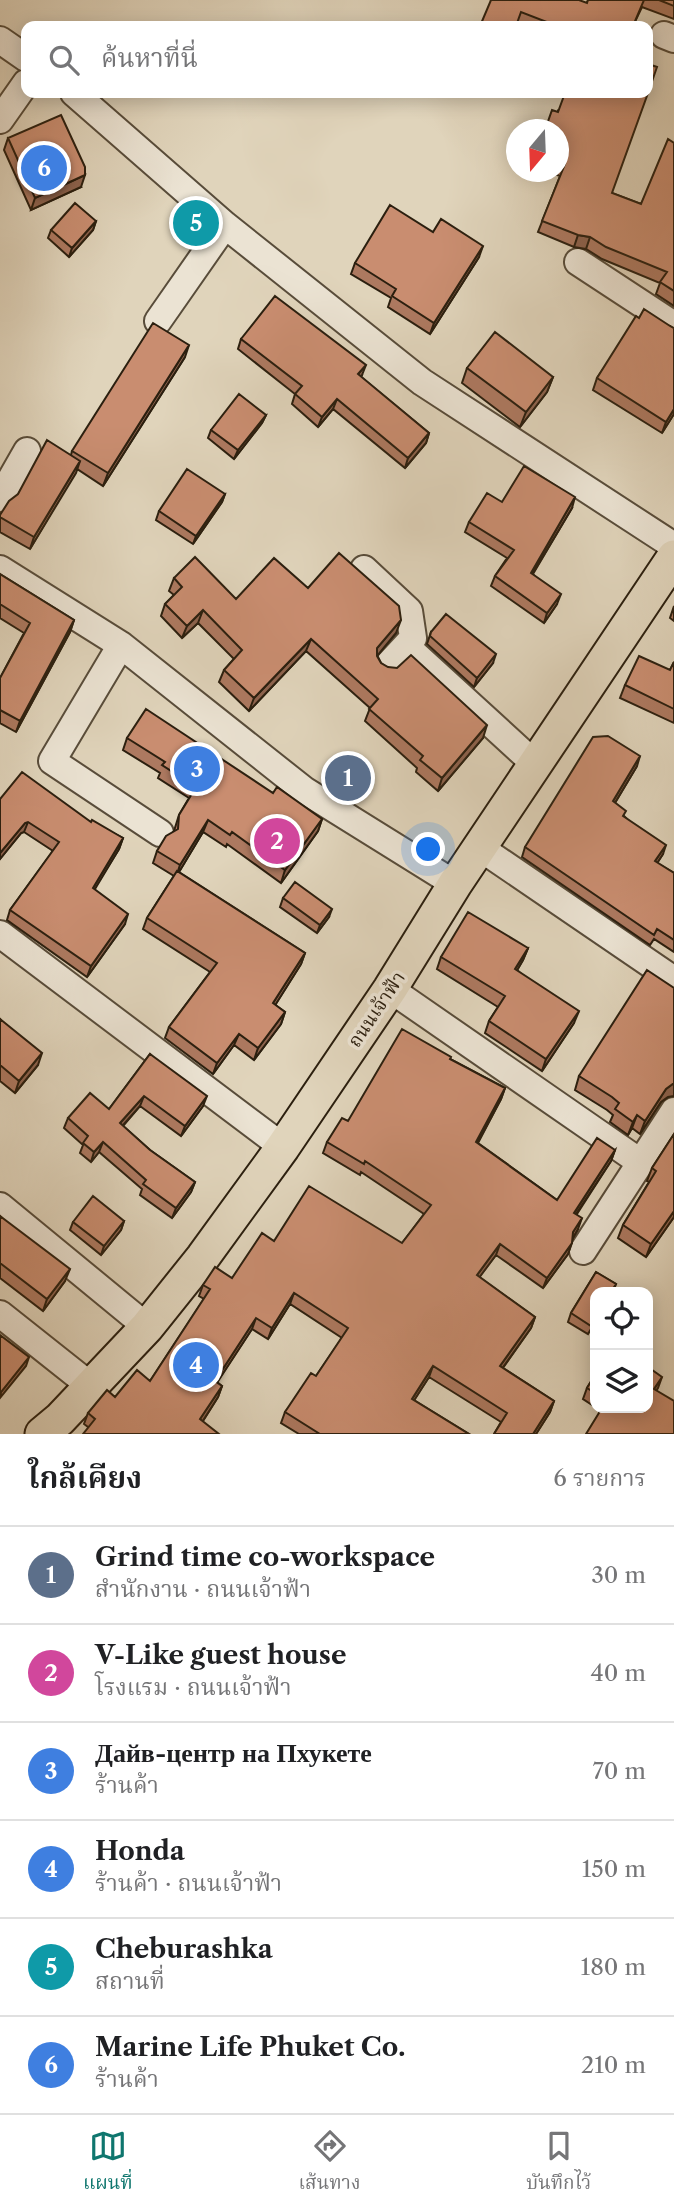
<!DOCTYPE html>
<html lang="th">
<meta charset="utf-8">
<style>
:root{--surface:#fff;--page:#f2f2f2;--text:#202124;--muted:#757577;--line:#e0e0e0;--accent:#0f766e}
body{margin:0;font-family:"Libre Caslon Text","Noto Serif Thai",serif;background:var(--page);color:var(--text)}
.controls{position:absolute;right:21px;bottom:21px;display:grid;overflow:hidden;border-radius:14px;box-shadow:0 4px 18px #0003}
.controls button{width:63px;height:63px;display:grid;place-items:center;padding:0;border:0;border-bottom:2px solid var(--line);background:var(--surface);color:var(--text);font:35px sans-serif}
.compass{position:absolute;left:506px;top:119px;width:63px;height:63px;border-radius:50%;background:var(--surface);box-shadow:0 4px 18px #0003;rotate:199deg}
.you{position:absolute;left:429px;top:850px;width:24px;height:24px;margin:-18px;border:5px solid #fff;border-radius:50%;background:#1a73e8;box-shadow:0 0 0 10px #1a73e833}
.badge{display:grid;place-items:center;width:46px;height:46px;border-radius:50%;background:var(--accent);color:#fff;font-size:23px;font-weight:700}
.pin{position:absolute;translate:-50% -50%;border:4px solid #fff;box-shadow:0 2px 7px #0006}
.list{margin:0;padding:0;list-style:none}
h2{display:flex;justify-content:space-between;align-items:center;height:91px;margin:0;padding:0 28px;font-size:30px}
h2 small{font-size:23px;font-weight:400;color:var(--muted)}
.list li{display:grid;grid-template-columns:46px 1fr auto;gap:21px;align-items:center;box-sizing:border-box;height:98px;padding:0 28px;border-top:2px solid var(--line)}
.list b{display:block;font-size:26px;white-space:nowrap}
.list p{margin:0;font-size:23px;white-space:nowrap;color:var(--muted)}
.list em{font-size:23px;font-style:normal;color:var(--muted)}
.icon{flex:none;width:38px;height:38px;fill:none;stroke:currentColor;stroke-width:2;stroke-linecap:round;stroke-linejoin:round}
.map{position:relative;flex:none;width:674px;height:1434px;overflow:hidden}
.search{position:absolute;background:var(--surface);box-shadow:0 4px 18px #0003;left:21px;right:21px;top:21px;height:77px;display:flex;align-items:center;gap:18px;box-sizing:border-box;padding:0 24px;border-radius:14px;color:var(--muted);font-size:26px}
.sheet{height:679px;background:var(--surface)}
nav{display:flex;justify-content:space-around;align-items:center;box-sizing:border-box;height:98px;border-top:2px solid var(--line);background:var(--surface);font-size:19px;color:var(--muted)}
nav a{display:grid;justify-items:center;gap:4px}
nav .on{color:var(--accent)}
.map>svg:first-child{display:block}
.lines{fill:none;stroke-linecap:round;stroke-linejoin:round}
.minor-casing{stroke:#584c3a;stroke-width:30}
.major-casing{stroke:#2b1f0f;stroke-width:37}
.minor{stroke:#ebe3d3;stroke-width:26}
.major{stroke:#e0d4bb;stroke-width:33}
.wall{fill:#ad7960;stroke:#2b1f0f;stroke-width:2}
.shaded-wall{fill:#8d634e;stroke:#2b1f0f;stroke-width:2}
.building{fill:#c98d70;stroke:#2b1f0f;stroke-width:2}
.labels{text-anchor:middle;stroke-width:7;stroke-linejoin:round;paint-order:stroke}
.street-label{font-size:19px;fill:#2b1f0f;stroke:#ebe3d3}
</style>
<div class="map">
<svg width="674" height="1434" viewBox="0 0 674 1434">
<rect width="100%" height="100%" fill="#e0d4bb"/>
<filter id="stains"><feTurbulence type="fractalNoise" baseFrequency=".00286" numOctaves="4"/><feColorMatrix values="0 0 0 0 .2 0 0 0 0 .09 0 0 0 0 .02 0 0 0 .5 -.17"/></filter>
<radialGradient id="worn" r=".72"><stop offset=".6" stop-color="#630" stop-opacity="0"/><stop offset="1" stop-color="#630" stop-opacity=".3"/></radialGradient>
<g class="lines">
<!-- minor casing -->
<g class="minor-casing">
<path id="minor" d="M 664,35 L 674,39
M 0,40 L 26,58
M 74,93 L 225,225 L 422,382 L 674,546
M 0,120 L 26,83
M 578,262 L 674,325
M 158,321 L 225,225
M 0,498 L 27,451
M 0,569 L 121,645 L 304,790 L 455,884
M 364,569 L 409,611 L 413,638 L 388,665
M 121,645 L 52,761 L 160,833
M 406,646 L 535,764
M 479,847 L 674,980
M 0,934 L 283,1147
M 390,989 L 640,1162
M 0,1206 L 147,1327
M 583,1251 L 674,1111
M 0,1314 L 92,1387"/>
</g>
<!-- major casing -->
<g class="major-casing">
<path id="major" d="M 42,1434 L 60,1419 L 147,1327 L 203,1257 L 283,1147 L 390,989 L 455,884 L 674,557"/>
</g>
<!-- minor -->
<use href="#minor" class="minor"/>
<!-- major -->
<use href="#major" class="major"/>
</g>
<!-- wall -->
<path class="wall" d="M 491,0 L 587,3 L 588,0 L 674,0 L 674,19 L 642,7 L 633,26 L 522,26 L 517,24 Z
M 558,112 L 612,193 L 641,204 L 674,143 L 674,306 L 656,294 L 660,283 L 602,259 L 586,249 L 574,247 L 538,232 L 560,176 L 549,172 L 558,172 Z
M 8,138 L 81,187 L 31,210 L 4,150 Z
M 96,221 L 93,230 L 69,257 L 48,238 L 51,230 Z
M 433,232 L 479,257 L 430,334 L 388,307 L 391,298 L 351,274 L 355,263 Z
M 639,318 L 670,326 L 674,414 L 662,433 L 593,390 L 597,378 Z
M 241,339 L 362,375 L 361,377 L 429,433 L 426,443 L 405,468 L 333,409 L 318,427 L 292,404 L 295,394 L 238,349 Z
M 185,357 L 103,486 L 77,469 L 30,549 L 0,532 L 0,515 L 71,455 L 72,451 Z
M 467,368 L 553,377 L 547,392 L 520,427 L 462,383 Z
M 266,415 L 262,423 L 234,459 L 208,438 L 211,430 Z
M 225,494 L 222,502 L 193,544 L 156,520 L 159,511 Z
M 502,502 L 572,508 L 533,574 L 557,604 L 544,623 L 491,586 L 495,576 L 507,558 L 465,532 L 469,522 Z
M 0,574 L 74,620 L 70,632 L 16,732 L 0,723 L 0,678 L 24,633 L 0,618 Z
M 174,578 L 236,599 L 308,588 L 396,633 L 377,655 L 381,663 L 483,738 L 438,791 L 416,772 L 417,768 L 365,721 L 370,708 L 306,651 L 249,711 L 219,682 L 224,670 L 234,659 L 198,623 L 182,638 L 161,616 L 165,604 L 174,595 L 169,591 Z
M 674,606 L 674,621 L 670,618 Z
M 431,632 L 493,663 L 474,687 L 427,644 Z
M 674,662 L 674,723 L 620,698 L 625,685 L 670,670 Z
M 127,738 L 273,793 L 322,819 L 318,831 L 281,883 L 227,844 L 226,847 L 203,832 L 179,872 L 305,953 L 301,964 L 275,1005 L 285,1012 L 281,1024 L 254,1060 L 234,1045 L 213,1074 L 165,1038 L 169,1027 L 210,972 L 143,929 L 147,918 L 174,876 L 153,863 L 157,851 L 174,831 L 179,815 L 189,798 L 158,778 L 160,773 L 123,750 Z
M 637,766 L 615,803 L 624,816 L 663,854 L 657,863 L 674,873 L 674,952 L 654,939 L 650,945 L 522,857 L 525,847 Z
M 0,799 L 91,822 L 123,838 L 119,849 L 94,889 L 125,924 L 87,977 L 7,920 L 10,910 L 53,851 L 24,832 L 21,833 L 0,859 Z
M 283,898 L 329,917 L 317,933 L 280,907 Z
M 528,948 L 523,960 L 517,970 L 574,1023 L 542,1071 L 485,1033 L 489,1021 L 498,1007 L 437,969 L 441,957 Z
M 0,1019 L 38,1065 L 15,1093 L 0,1081 Z
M 150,1054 L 203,1106 L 181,1136 L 140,1106 L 123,1126 L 150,1150 L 195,1182 L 191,1192 L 172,1218 L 140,1195 L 142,1189 L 99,1152 L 91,1162 L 80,1153 L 83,1145 L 64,1128 L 68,1118 L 109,1109 Z
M 450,1059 L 505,1088 L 501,1099 L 478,1143 L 557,1200 L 615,1150 L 611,1161 L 577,1214 L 578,1229 L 573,1238 L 568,1254 L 543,1288 L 496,1255 L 479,1277 L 535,1317 L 531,1328 L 503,1368 L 554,1401 L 550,1412 L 536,1434 L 494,1434 L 501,1422 L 429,1377 L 414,1400 L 469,1434 L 299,1434 L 281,1423 L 285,1412 L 316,1376 L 342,1338 L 290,1304 L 268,1339 L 252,1329 L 217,1382 L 222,1386 L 218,1397 L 203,1421 L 88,1427 L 84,1424 L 88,1413 L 115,1397 L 150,1381 L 204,1299 L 199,1296 L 203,1285 L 232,1278 L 274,1241 L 402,1243 L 424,1214 L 361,1172 L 360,1175 L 323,1153 L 327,1142 L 348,1121 Z
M 579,1076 L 668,1097 L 661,1102 L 640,1134 L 632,1128 L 628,1135 L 610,1122 L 613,1115 L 607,1110 L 575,1090 Z
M 674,1134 L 674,1217 L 646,1257 L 618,1238 L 623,1225 L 649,1182 L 647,1181 L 652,1168 Z
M 0,1216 L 65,1281 L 43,1311 L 0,1278 Z
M 124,1221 L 121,1230 L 101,1255 L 70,1230 L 73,1222 Z
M 596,1272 L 616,1284 L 613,1292 L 595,1292 L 595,1322 L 588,1334 L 568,1322 L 571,1313 Z
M 595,1375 L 595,1407 L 583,1399 L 587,1388 Z"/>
<!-- shaded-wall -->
<path class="shaded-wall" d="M 85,175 L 81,187 L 31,210 L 35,198 Z
M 96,221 L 93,230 L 69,257 L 72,248 Z
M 578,235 L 590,237 L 586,249 L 574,247 Z
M 483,246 L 479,257 L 430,334 L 434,323 Z
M 189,345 L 185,357 L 103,486 L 108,473 Z
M 366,365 L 362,375 L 355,384 L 358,374 Z
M 553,377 L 547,392 L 520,427 L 526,412 Z
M 337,399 L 333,409 L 318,427 L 322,417 Z
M 674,409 L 674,414 L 662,433 L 666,422 Z
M 266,415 L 262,423 L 234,459 L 238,450 Z
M 429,433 L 426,443 L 405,468 L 408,458 Z
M 80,461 L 76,473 L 30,549 L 34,537 Z
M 225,494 L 222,502 L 193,544 L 196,536 Z
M 575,497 L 572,508 L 527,583 L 531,573 Z
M 561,594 L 557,604 L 544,623 L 547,613 Z
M 203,610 L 198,623 L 182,638 L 187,626 Z
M 74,620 L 70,632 L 16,732 L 20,721 Z
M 401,620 L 396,633 L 373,661 L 377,648 Z
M 311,639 L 306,651 L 249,711 L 254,698 Z
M 496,654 L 493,663 L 474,687 L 477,678 Z
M 487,725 L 483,738 L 438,791 L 442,778 Z
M 640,756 L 637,766 L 610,811 L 613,801 Z
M 322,819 L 318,831 L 281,883 L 285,870 Z
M 208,820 L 203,832 L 176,877 L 180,865 Z
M 28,822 L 24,832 L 21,833 L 0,859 L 0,853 L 25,823 Z
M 123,838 L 119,849 L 89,899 L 93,888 Z
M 666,845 L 663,854 L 652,871 L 655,861 Z
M 332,909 L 329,917 L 317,933 L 320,925 Z
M 128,914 L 125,924 L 87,977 L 91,966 Z
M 528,948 L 523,960 L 511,981 L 515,969 Z
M 305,953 L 301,964 L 269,1015 L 273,1003 Z
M 579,1011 L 574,1023 L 542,1071 L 546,1059 Z
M 285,1012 L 281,1024 L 254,1060 L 258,1048 Z
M 239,1034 L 234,1045 L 213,1074 L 217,1063 Z
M 42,1053 L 38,1065 L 15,1093 L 19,1081 Z
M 674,1083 L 674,1096 L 668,1097 L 661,1102 L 640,1134 L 645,1121 L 666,1089 Z
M 505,1088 L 501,1099 L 472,1153 L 476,1142 Z
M 144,1096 L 140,1106 L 116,1133 L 120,1123 Z
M 207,1096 L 203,1106 L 181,1136 L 185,1126 Z
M 637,1115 L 632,1128 L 628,1135 L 633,1122 Z
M 103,1142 L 99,1152 L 91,1162 L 94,1152 Z
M 615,1150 L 611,1161 L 570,1223 L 574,1213 Z
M 195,1182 L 191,1192 L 172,1218 L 176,1208 Z
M 674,1211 L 674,1217 L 646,1257 L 651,1244 Z
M 582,1218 L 578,1229 L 570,1243 L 573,1232 Z
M 124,1221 L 121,1230 L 101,1255 L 104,1246 Z
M 572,1243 L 568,1254 L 543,1288 L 547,1278 Z
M 500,1244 L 496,1255 L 473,1286 L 477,1275 Z
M 70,1269 L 65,1281 L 43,1311 L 47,1299 Z
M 294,1293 L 290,1304 L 268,1339 L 272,1328 Z
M 535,1317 L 531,1328 L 496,1377 L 500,1366 Z
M 256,1318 L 252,1329 L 211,1392 L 215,1381 Z
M 29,1357 L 26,1366 L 0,1398 L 1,1392 Z
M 433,1366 L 429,1377 L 408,1410 L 412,1399 Z
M 662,1377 L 658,1388 L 650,1400 L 654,1389 Z
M 222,1386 L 218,1397 L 197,1430 L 200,1419 Z
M 554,1401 L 550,1412 L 536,1434 L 533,1434 Z"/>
<!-- building -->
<path class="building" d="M 491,0 L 579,0 L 587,3 L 588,0 L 644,0 L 633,26 L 557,26 L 521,12 L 516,26 L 480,26 Z
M 659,0 L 674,0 L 674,6 Z
M 648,64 L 657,67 L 648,93 Z
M 565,93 L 648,93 L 612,193 L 641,204 L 668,139 L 674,143 L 674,291 L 660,282 L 667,272 L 606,247 L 590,237 L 578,235 L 542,221 L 565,164 L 558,162 L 558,130 L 545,130 L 552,110 L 558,112 Z
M 61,115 L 85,167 L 85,175 L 35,198 L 8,138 Z
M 75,203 L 96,221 L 72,248 L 51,230 Z
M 390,205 L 433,232 L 441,219 L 483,246 L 434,323 L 392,296 L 396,289 L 355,263 Z
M 275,296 L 366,365 L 358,374 L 429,433 L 408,458 L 337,399 L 322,417 L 295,394 L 302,386 L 241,339 Z
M 644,309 L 670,326 L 674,328 L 674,409 L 666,422 L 597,378 L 636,316 L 639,318 Z
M 153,323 L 189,345 L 108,473 L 72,451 Z
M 495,332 L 553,377 L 526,412 L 467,368 Z
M 239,394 L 266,415 L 238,450 L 211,430 Z
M 47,440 L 80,461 L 34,537 L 0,517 L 0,515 L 9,501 L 18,494 Z
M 524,466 L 575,497 L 531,573 L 561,594 L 547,613 L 495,576 L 514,550 L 469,522 L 487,493 L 502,502 Z
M 187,469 L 225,494 L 196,536 L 159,511 Z
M 339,553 L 399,606 L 401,620 L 377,648 L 377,656 L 381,663 L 388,667 L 397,668 L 411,655 L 487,725 L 442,778 L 420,760 L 423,756 L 369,709 L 378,699 L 311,639 L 254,698 L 224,670 L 242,650 L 203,610 L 187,626 L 165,604 L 182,587 L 174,578 L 195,557 L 236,599 L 274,558 L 308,588 Z
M 0,574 L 74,620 L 20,721 L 0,710 L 0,678 L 30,623 L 0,604 Z
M 446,614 L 496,654 L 477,678 L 430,636 L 431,632 Z
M 639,656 L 670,670 L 674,662 L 674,709 L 625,685 Z
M 146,709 L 273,793 L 277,787 L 322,819 L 285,870 L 232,832 L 230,835 L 208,820 L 180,865 L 157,851 L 166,836 L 178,829 L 179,815 L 196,787 L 162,765 L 165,762 L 127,738 Z
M 608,736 L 640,756 L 613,801 L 626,811 L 623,816 L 666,845 L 655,861 L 674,873 L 674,940 L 657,929 L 654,935 L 525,847 L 593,737 Z
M 22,772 L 91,822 L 92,820 L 123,838 L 93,888 L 128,914 L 91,966 L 10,910 L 59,842 L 28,822 L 25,823 L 0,853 L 0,799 Z
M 177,871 L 305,953 L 273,1003 L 285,1012 L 258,1048 L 239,1034 L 217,1063 L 169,1027 L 217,963 L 147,918 Z
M 295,882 L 332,909 L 320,925 L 283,898 Z
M 468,912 L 528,948 L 515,969 L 579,1011 L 546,1059 L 489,1021 L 505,996 L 441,957 Z
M 647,970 L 674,988 L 674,1083 L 666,1089 L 645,1121 L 637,1115 L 633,1122 L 615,1109 L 619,1103 L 612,1097 L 579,1076 Z
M 0,1019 L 42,1053 L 19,1081 L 0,1065 Z
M 402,1029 L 451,1057 L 450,1059 L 505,1088 L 476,1142 L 557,1200 L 597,1138 L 615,1150 L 574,1213 L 582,1218 L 573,1232 L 572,1243 L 547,1278 L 500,1244 L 477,1275 L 535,1317 L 500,1366 L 554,1401 L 533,1434 L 494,1434 L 507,1413 L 433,1366 L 412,1399 L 469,1434 L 320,1434 L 285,1412 L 311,1373 L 316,1376 L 348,1328 L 294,1293 L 272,1328 L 256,1318 L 215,1381 L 222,1386 L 200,1419 L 219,1434 L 83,1434 L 95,1419 L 88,1413 L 107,1390 L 115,1397 L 137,1370 L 150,1381 L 210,1289 L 203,1285 L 215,1267 L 232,1278 L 262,1233 L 274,1241 L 309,1186 L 402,1243 L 431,1205 L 365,1161 L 364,1164 L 327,1142 L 342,1118 L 348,1121 Z
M 150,1054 L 207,1096 L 185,1126 L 144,1096 L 120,1123 L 150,1150 L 195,1182 L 176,1208 L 143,1184 L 146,1180 L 103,1142 L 94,1152 L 83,1143 L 88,1136 L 68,1118 L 90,1093 L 109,1109 Z
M 674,1134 L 674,1211 L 651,1244 L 623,1225 L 656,1171 L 652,1168 Z
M 93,1196 L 124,1221 L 104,1246 L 73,1222 Z
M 0,1216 L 70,1269 L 47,1299 L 0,1263 Z
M 596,1272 L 616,1284 L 611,1292 L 595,1292 L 595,1319 L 591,1326 L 571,1313 Z
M 0,1335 L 29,1357 L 1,1392 L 0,1391 Z
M 648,1367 L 662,1377 L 654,1389 L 674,1401 L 674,1434 L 586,1434 L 602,1408 L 648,1408 Z
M 595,1375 L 595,1393 L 587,1388 Z"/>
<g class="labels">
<!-- street labels -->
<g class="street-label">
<text transform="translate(376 1009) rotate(-56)" y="7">ถนนเจ้าฟ้า</text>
</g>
</g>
<rect width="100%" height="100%" filter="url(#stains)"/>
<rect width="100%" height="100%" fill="url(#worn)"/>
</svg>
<div class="controls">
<button><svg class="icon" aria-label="locate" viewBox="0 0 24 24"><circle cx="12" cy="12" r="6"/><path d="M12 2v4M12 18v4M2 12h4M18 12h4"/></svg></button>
<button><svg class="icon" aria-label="layers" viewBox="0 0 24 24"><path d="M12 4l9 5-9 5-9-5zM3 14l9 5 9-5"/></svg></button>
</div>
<svg class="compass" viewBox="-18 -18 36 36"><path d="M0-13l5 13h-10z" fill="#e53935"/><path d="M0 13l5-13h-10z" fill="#757577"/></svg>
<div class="you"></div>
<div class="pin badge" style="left:348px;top:778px;background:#5c6f8a">1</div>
<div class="pin badge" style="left:277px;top:841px;background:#d1479c">2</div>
<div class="pin badge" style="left:197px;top:769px;background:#3f7fe0">3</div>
<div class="pin badge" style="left:196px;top:1365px;background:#3f7fe0">4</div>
<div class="pin badge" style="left:196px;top:223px;background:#0f9aa8">5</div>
<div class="pin badge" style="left:44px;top:168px;background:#3f7fe0">6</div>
<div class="search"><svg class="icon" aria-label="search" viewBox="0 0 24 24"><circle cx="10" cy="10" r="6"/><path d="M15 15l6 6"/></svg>ค้นหาที่นี่</div>
</div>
<section class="sheet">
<h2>ใกล้เคียง<small>6 รายการ</small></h2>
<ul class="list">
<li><span class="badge" style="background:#5c6f8a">1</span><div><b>Grind time co-workspace</b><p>สำนักงาน · ถนนเจ้าฟ้า</p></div><em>30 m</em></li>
<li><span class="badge" style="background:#d1479c">2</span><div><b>V-Like guest house</b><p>โรงแรม · ถนนเจ้าฟ้า</p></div><em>40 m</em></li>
<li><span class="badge" style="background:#3f7fe0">3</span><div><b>Дайв-центр на Пхукете</b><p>ร้านค้า</p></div><em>70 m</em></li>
<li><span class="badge" style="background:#3f7fe0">4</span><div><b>Honda</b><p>ร้านค้า · ถนนเจ้าฟ้า</p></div><em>150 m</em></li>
<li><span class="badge" style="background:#0f9aa8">5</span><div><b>Cheburashka</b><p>สถานที่</p></div><em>180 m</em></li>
<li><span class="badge" style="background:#3f7fe0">6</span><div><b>Marine Life Phuket Co.</b><p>ร้านค้า</p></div><em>210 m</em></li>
</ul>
</section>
<nav>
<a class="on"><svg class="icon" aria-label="map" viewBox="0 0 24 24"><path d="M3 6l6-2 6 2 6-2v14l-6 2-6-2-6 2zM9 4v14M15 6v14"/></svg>แผนที่</a>
<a><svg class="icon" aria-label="directions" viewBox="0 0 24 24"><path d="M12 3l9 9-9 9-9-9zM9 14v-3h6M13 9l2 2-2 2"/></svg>เส้นทาง</a>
<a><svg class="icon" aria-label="saved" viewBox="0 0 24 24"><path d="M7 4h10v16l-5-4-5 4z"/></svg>บันทึกไว้</a>
</nav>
